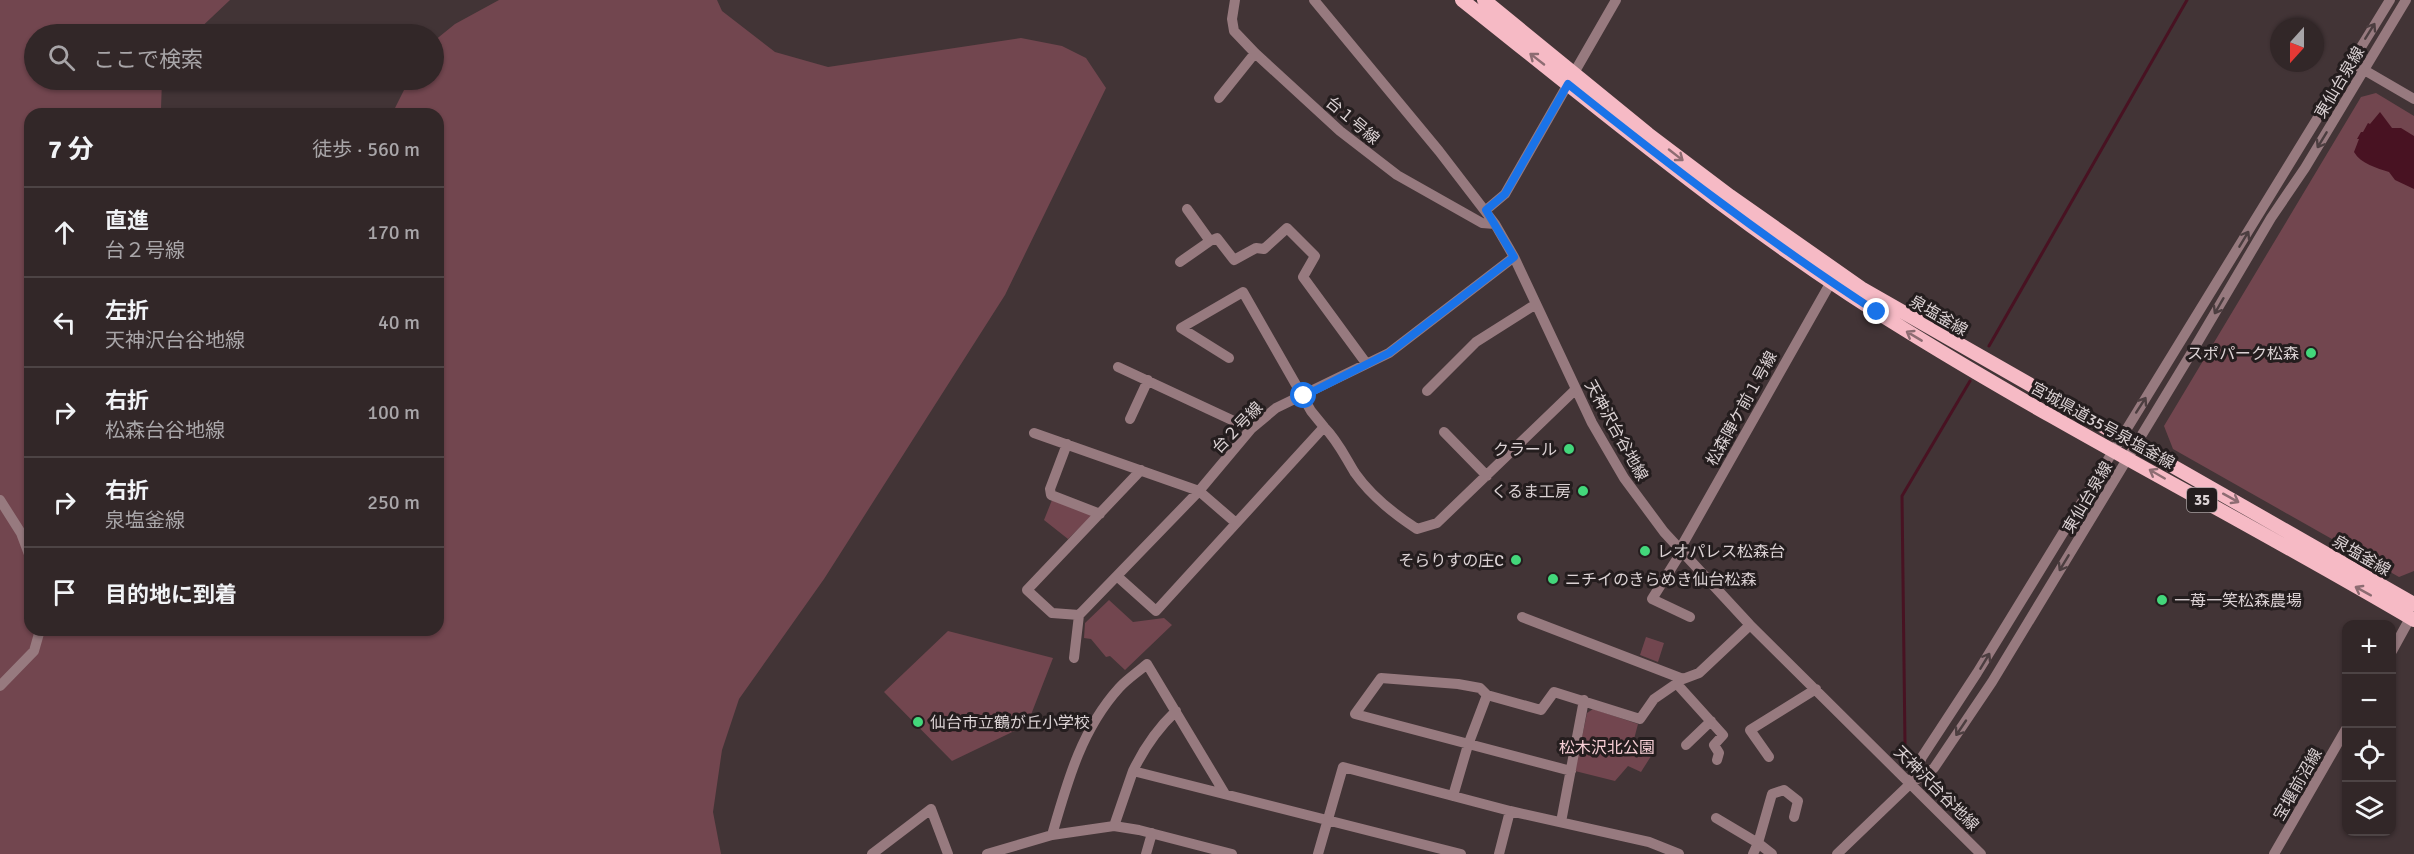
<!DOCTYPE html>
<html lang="ja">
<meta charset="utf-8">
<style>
:root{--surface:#322728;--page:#3a2f30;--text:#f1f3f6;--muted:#a8a5a8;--line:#4d4445}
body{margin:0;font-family:Signika,"Noto Sans JP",sans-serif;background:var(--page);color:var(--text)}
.controls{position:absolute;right:18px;bottom:18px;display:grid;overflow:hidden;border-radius:12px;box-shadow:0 2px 4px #0004}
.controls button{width:54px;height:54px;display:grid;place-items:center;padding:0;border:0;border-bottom:2px solid var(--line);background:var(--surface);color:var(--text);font:30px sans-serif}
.compass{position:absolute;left:2270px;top:18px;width:54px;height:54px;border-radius:50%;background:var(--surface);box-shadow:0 2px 4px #0004;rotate:201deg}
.stop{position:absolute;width:18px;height:18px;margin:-14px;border:4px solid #1a73e8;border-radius:50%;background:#fff}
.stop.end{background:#1a73e8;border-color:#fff;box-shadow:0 2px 6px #0008}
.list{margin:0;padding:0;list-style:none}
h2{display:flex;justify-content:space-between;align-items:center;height:78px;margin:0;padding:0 24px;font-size:26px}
h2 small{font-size:20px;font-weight:400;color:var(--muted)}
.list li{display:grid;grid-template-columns:39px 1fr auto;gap:18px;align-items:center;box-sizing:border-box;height:90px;padding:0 24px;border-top:2px solid var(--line)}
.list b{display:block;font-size:22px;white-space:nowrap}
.list p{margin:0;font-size:20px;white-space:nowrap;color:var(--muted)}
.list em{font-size:20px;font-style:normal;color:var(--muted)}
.icon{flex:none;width:33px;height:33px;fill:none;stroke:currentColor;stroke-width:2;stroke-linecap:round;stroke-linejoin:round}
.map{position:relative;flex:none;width:2414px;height:854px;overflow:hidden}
.search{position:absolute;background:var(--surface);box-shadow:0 2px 4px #0004;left:24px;top:24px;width:420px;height:66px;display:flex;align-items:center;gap:15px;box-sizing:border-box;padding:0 21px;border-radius:33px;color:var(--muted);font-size:22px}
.panel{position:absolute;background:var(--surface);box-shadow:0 2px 4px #0004;left:24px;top:108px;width:420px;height:528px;border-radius:18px}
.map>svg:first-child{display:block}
.green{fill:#72464f}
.water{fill:#481222}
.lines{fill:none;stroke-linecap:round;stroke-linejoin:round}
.stream{stroke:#481222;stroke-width:3}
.minor{stroke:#977a7f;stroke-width:10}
.major{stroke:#f6bac5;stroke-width:14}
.oneway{stroke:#4c3e40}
.oneway2{stroke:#8d6c72}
.route{stroke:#1a73e8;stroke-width:8}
.poi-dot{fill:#43d77b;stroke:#241d1e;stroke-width:2}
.labels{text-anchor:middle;stroke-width:6;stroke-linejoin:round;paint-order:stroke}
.shield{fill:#241d1e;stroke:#a49c9d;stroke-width:1.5}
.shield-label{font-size:15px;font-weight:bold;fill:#dbd2d4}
.street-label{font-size:16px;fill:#dbd2d4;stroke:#241d1e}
.poi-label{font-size:16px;fill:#dbd2d4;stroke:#241d1e;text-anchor:end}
.park-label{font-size:16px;fill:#f7cfd6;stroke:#241d1e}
</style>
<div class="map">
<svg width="2414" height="854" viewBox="0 0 2414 854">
<rect width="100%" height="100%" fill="#423436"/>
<!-- green -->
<path class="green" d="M 0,0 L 230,0 L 194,34 L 34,34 L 34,80 L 162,80 L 161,109 L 164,114 L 30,114 L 30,630 L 438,630 L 438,114 L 392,114 L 409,80 L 434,80 L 434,41 L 455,24 L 499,0 L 717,0 L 722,11 L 775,52 L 828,67 L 1021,38 L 1062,46 L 1086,58 L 1106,88 L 1005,295 L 824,579 L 739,699 L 722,750 L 713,812 L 721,854 L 0,854 Z
M 2376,93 L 2414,116 L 2414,571 L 2399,577 L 2173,449 L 2164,426 L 2361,97 Z
M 1052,500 L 1093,515 L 1068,539 L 1044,520 Z
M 1109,600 L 1133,622 L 1164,618 L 1172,625 L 1125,670 L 1110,656 L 1106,657 L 1091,639 L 1084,638 L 1085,623 Z
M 948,631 L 1053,658 L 1027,725 L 952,761 L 884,692 Z
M 1646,637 L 1664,643 L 1658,662 L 1640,655 Z
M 1593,709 L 1638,724 L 1633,743 L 1653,753 L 1641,772 L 1628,766 L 1615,781 L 1575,771 L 1587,713 Z"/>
<!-- water -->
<path class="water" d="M 2380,112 L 2392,128 L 2401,128 L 2414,136 L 2414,189 L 2395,180 L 2389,172 C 2377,168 2361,164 2354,152 L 2359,139 L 2357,139 L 2361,132 L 2363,132 L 2368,123 L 2370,124 Z"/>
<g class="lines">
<!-- stream -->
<path class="stream" d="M 1989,346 L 2187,0
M 1905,745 L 1902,496 L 1970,381"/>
<!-- minor -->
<path class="minor" d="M 1235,0 L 1232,19 L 1234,31 L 1255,53 L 1340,131 L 1397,175 L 1482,223 L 1495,224
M 1314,0 L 1439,151 L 1495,224 L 1514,257 L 1592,423 L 1624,478 L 1664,532 L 1750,625 L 1981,854
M 2359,67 L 2414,99
M 1574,73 L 1616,0
M 1219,98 L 1255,53
M 1187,209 L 1210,241 L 1217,238 L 1234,260 L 1256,248 L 1264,249 L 1287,228 L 1315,256 L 1303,277 L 1366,363
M 1486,210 L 1505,194 L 1568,84
M 1180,262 L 1210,241
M 1118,367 L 1251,429
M 1427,391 L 1476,342 L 1536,304
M 1130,419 L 1148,380
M 1324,427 C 1338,441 1345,457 1355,473 C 1371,496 1394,514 1417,529 L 1437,523 L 1576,389
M 1444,432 L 1487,476
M 1034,433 L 1199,491 L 1236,523
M 1067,444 L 1050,489 L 1051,495 L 1100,514
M 0,500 L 21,533 L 30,557
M 1680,549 L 1831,282
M 1682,551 L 1652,599 L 1690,617
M 1118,577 L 1156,611 L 1324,427 L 1311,411 L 1243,292 L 1181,328 L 1229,358
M 1079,615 L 1052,613 L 1027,590 L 1141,470
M 1522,617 L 1683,679 L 1699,673 L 1750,625
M 2392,651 L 2414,611
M 1074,658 L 1079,615 L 1199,491 L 1251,429 L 1276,408 L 1389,353 L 1514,257
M 1677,684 L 1723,735 L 1714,745 L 1719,753 L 1717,760
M 0,686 L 34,651 L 40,630
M 1686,745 L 1711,721
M 1769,757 L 1750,730 L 1816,689
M 1133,771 C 1144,748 1157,729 1176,711
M 1571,771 L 1355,714 L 1381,678 L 1458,684 L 1480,688 L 1487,695 L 1541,710 L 1554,692 L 1640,719 L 1654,699 L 1683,679
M 1911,782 L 1922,757 L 1977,673 L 2390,0
M 1453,796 L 1468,745 L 1487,695
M 1716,818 L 1758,843 L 1753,854
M 1561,822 L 1584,700
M 1114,826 L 1133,771 L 1461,854
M 1052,835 C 1067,783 1081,730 1119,688 C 1127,679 1138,672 1147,664 L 1225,794
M 872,854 L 931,809 L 948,854
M 987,854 L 1052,835 L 1114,826 L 1139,830 L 1232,854
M 1146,854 L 1152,833
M 1318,854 L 1343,767 L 1510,811 L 1649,842 L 1679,854
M 1499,854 L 1510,811
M 1772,854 L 1758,843 L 1772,794 L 1784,790 L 1798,801 L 1794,817
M 1837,854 L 1911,783 L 1934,768 L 1992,682 L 2189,357 L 2271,218 L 2305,168 L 2406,0
M 2274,854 L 2346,729"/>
<!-- major -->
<path class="major" d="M 1462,0 C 1608,116 1752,237 1912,334 C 2076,435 2248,522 2414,620
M 1484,0 L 1648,134 L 1730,196 L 1861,288 L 2414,604"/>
</g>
<!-- one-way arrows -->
<defs><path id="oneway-shaft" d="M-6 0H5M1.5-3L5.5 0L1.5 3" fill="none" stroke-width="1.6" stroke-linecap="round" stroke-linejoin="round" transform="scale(1.5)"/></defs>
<g class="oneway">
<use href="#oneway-shaft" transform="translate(2370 31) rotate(-58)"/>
<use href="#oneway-shaft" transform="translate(2322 140) rotate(121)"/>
<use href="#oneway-shaft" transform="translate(2244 239) rotate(-59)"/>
<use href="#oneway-shaft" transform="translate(2219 306) rotate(120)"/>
<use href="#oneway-shaft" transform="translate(2141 405) rotate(-57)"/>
<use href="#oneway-shaft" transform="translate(2064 563) rotate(121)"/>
<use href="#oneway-shaft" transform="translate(1985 661) rotate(-59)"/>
<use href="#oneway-shaft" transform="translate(1961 728) rotate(124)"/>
</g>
<g class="oneway2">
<use href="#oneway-shaft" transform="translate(1537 59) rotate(-142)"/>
<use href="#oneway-shaft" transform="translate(1676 155) rotate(38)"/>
<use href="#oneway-shaft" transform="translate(1914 336) rotate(-149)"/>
<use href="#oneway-shaft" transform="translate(2157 474) rotate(-150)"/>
<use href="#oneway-shaft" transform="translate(2231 498) rotate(29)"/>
<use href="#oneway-shaft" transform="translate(2363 591) rotate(-151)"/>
</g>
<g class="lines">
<!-- route -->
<path class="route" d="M 1304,396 L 1389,353 L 1514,257 L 1486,210 L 1505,194 L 1568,84 C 1668,164 1769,242 1877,312"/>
</g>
<!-- markers -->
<g class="poi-dot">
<circle cx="2311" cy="353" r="6"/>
<circle cx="1569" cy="449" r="6"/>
<circle cx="1583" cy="491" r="6"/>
<circle cx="1645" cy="551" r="6"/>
<circle cx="1516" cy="560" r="6"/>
<circle cx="1553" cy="579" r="6"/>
<circle cx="2162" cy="600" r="6"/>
<circle cx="918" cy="722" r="6"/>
</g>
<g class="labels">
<!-- shield labels -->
<rect class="shield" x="2187" y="488" width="30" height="24" rx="4.5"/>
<g class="shield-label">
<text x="2202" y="505">35</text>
</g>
<!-- street labels -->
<g class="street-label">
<text transform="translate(2339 82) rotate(-59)" y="6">東仙台泉線</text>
<text transform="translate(1353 120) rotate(40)" y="6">台１号線</text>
<text transform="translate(1939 315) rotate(30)" y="6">泉塩釜線</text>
<text transform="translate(1741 408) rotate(-61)" y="6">松森陣ケ前１号線</text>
<text transform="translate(2103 425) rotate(29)" y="6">宮城県道35号泉塩釜線</text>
<text transform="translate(1237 427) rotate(-46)" y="6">台２号線</text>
<text transform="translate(1617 430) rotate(61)" y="6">天神沢台谷地線</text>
<text transform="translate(2087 497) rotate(-59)" y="6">東仙台泉線</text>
<text transform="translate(2362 555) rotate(30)" y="6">泉塩釜線</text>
<text transform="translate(2297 784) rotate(-60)" y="6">宝堰前沼線</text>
<text transform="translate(1937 788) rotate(45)" y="6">天神沢台谷地線</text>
</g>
<!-- poi labels -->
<g class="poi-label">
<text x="2299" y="359">スポパーク松森</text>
<text x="1557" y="455">クラール</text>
<text x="1571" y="497">くるま工房</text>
<text x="1657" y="557" text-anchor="start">レオパレス松森台</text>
<text x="1504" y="566">そらりすの庄C</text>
<text x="1565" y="585" text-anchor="start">ニチイのきらめき仙台松森</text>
<text x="2174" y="606" text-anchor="start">一苺一笑松森農場</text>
<text x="930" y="728" text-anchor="start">仙台市立鶴が丘小学校</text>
</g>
<!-- park labels -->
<g class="park-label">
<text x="1607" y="753">松木沢北公園</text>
</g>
</g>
</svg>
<div class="controls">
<button>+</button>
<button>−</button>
<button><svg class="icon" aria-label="locate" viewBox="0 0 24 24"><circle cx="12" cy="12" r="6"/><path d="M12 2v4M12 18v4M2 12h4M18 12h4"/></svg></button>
<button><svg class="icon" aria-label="layers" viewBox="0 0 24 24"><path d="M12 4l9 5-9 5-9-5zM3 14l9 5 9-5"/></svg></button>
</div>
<svg class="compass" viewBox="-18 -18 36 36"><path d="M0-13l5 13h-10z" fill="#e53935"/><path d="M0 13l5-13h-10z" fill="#a8a5a8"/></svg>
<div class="stop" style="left:1304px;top:396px"></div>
<div class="stop end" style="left:1877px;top:312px"></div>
<div class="search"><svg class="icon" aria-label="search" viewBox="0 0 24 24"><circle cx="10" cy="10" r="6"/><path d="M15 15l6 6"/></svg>ここで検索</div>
<section class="panel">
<h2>7 分<small>徒歩 · 560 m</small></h2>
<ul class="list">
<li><svg class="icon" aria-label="ahead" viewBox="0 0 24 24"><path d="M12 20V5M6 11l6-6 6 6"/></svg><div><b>直進</b><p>台２号線</p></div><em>170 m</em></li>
<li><svg class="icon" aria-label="left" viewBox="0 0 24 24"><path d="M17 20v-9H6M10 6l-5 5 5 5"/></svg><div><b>左折</b><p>天神沢台谷地線</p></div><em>40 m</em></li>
<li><svg class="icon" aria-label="right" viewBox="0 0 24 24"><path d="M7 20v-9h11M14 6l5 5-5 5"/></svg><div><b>右折</b><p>松森台谷地線</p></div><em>100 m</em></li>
<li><svg class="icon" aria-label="right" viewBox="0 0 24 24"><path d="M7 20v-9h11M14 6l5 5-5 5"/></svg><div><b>右折</b><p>泉塩釜線</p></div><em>250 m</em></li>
<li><svg class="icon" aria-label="arrive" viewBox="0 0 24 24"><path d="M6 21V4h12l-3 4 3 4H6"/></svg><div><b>目的地に到着</b></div></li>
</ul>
</section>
</div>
